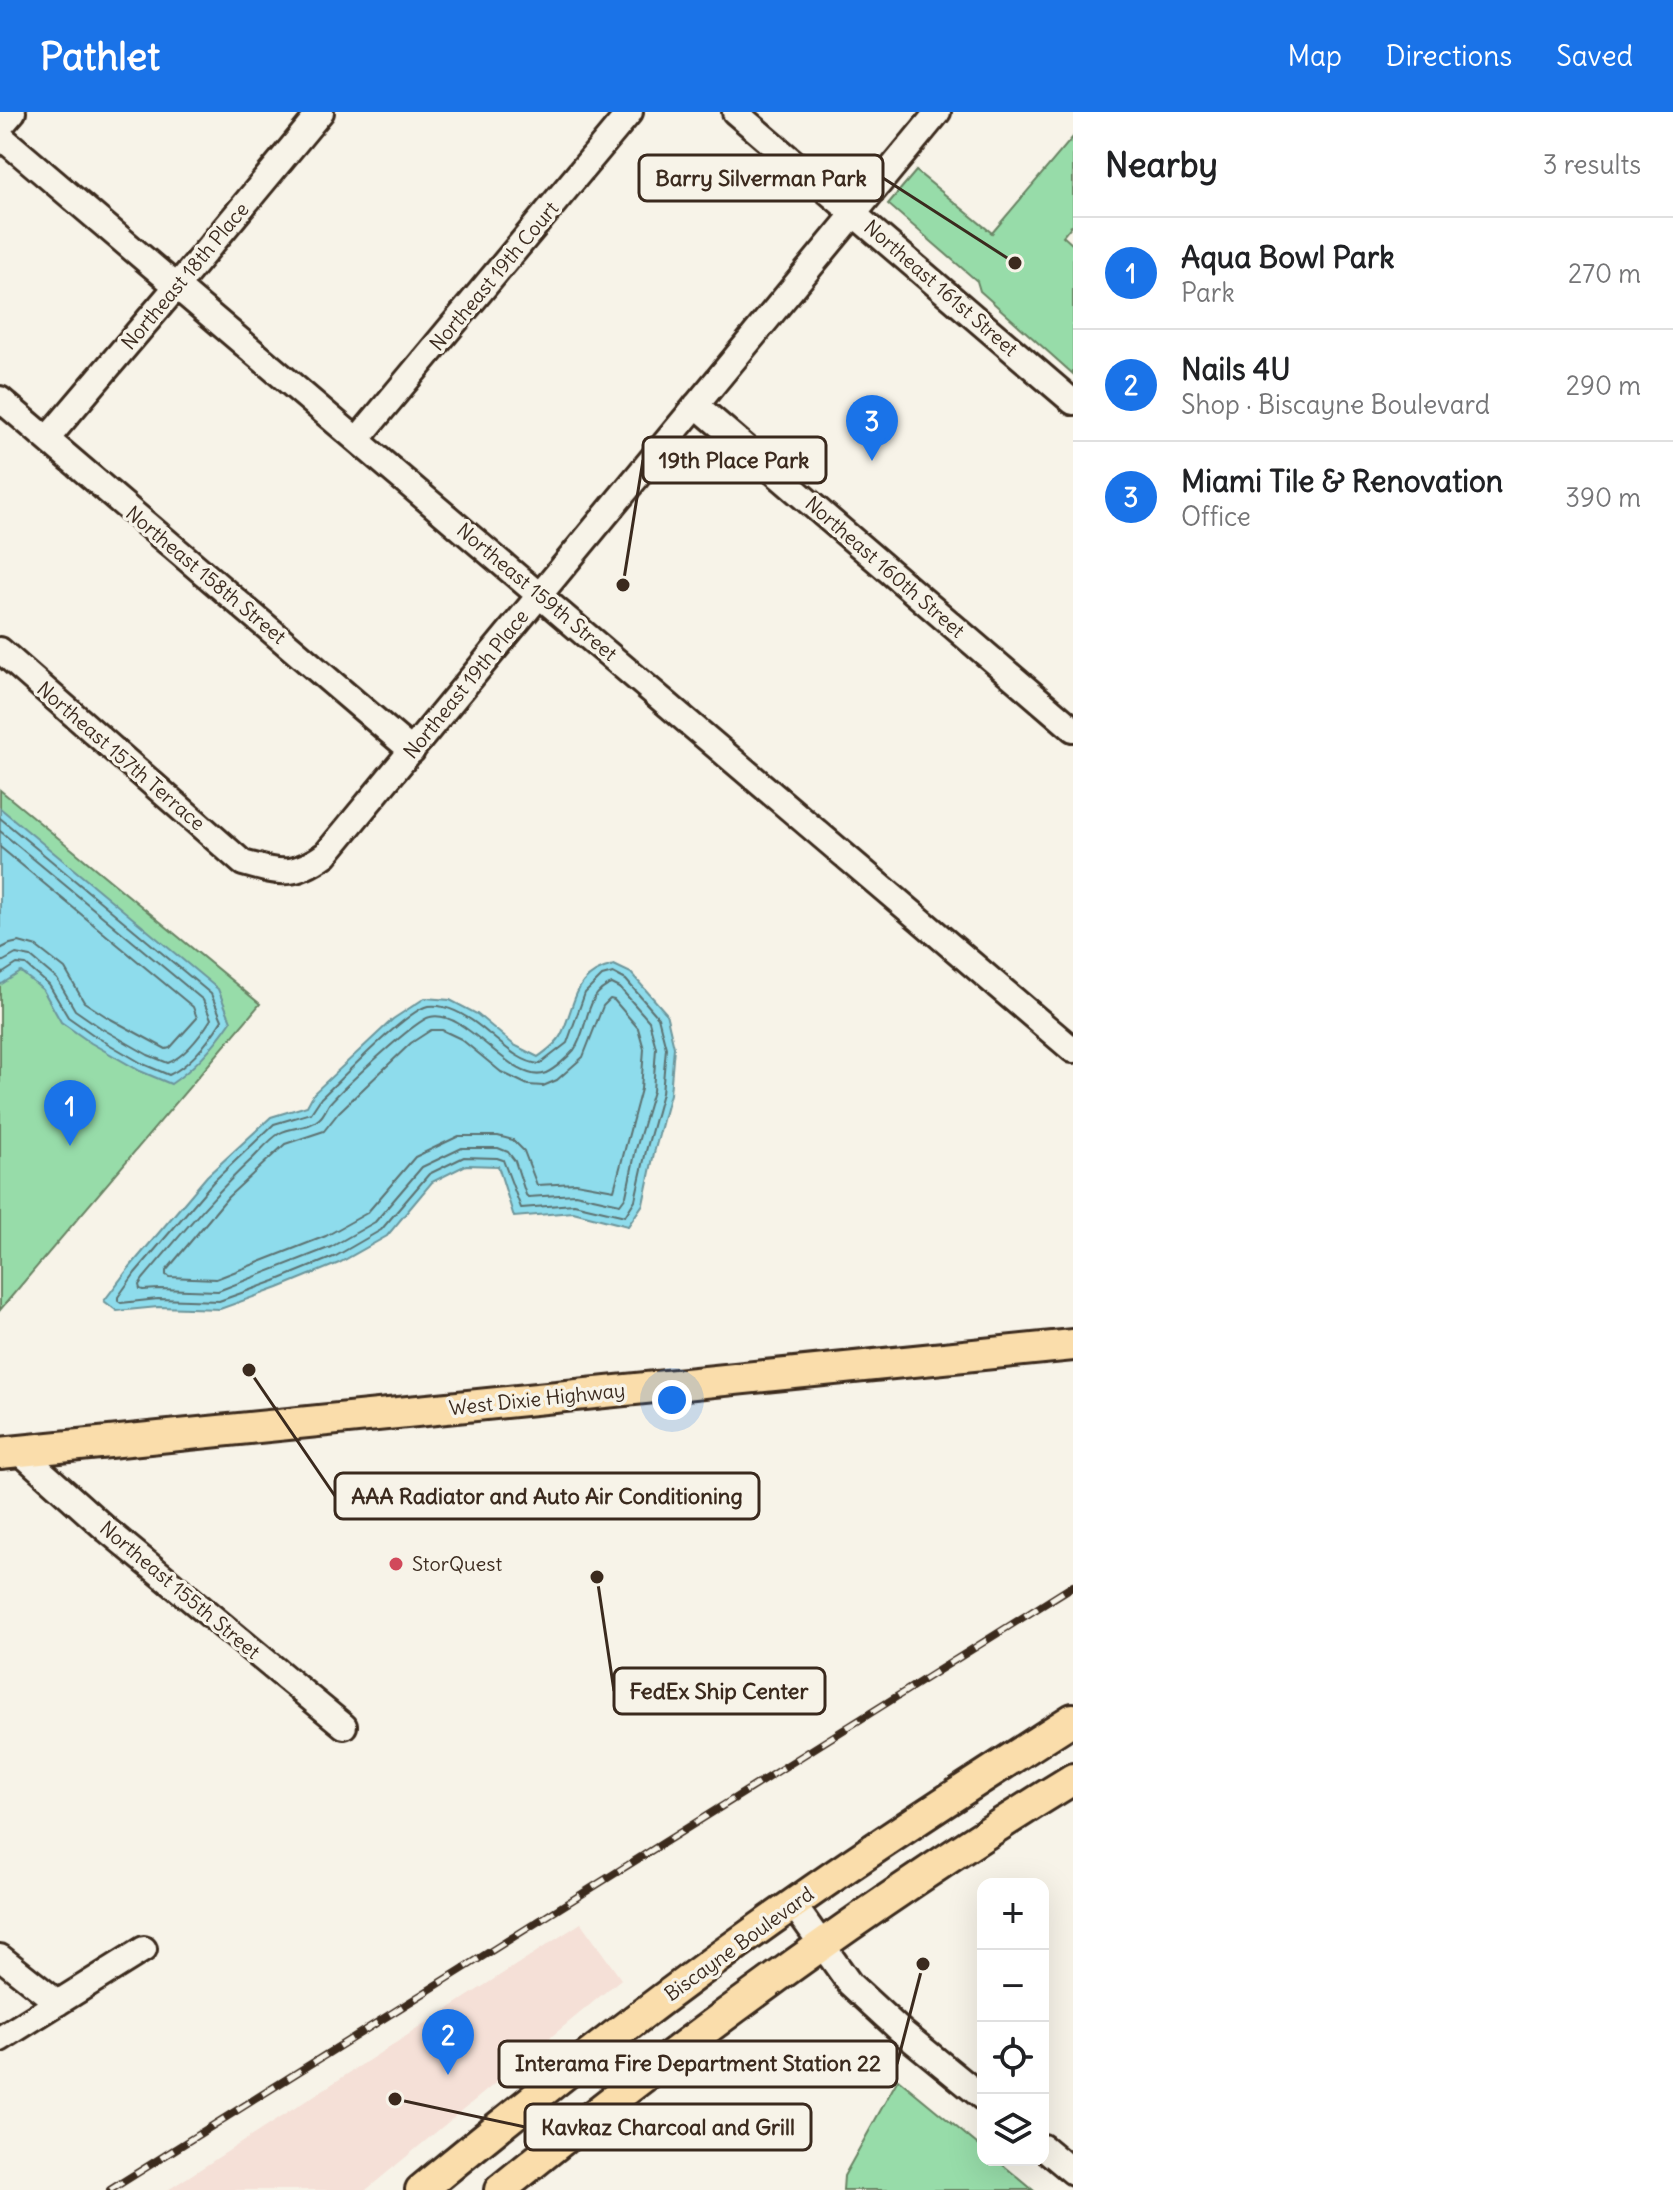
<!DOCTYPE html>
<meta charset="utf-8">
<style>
:root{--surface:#fff;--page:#f2f2f2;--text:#202124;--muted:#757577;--line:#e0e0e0;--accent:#1a73e8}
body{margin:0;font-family:Delius,sans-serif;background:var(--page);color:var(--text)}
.controls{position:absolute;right:24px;bottom:24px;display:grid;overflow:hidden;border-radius:16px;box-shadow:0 8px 32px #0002}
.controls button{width:72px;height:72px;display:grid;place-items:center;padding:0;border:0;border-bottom:2px solid var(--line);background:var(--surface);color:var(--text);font:40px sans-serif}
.you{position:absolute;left:672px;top:1288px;width:28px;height:28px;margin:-20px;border:6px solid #fff;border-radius:50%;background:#1a73e8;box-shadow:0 0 0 12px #1a73e833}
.badge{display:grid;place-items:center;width:52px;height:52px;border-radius:50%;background:var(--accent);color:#fff;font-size:26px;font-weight:700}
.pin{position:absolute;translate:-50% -66px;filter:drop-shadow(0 2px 4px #0008)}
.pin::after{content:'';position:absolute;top:42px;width:28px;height:24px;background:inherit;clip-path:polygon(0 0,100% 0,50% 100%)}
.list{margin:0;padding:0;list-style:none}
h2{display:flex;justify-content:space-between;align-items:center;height:104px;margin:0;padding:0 32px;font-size:34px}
h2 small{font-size:26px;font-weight:400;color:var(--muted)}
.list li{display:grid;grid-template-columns:52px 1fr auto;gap:24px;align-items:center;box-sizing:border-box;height:112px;padding:0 32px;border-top:2px solid var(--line)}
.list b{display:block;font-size:30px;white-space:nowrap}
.list p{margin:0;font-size:26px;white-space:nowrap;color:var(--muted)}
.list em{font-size:26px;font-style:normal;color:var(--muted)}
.icon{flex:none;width:44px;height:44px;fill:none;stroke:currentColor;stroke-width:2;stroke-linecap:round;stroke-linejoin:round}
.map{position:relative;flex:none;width:1073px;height:2078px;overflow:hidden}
header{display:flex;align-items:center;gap:48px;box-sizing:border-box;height:112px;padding:0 40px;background:var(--accent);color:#fff}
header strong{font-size:38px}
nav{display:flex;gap:44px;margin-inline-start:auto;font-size:28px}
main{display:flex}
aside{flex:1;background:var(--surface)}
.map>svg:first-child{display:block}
.built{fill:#f5e0d7}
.green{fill:#97dca9;stroke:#698364;stroke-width:2}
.water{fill:#8edcec;stroke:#6d959a;stroke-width:2}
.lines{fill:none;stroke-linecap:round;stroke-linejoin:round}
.shore{stroke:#5c7170;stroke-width:2}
.minor-casing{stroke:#3b2a1e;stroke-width:30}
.major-casing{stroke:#3b2a1e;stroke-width:36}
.minor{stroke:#f7f3e8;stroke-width:24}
.major{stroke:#faddab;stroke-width:30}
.rail-casing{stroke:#3b2a1e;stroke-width:8}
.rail{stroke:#f7f3e8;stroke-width:5;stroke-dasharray:15;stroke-linecap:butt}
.poi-dot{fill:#d1495b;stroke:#f7f3e8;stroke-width:3}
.labels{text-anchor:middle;stroke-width:7;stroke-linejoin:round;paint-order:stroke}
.street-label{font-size:20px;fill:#3b2a1e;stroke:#f7f3e8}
.poi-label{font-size:20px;fill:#3b2a1e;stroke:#f7f3e8;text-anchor:start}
.leader{fill:none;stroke:#3b2a1e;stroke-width:3}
.callout-dot{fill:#3b2a1e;stroke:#f7f3e8;stroke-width:3}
.callout{fill:#f7f3e8;stroke:#3b2a1e;stroke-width:3}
.callout-label{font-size:22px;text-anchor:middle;font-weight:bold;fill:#3b2a1e}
</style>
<header>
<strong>Pathlet</strong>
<nav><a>Map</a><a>Directions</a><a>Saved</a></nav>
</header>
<main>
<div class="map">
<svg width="1073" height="2078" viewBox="0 0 1073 2078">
<rect width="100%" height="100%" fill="#f7f3e8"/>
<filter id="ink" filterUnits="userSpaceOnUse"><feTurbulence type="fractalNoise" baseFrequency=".0125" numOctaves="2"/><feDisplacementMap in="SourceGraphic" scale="16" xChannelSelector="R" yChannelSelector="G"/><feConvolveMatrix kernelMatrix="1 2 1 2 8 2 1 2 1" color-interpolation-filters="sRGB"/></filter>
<g filter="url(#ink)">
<!-- built -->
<path class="built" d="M 581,1811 L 621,1867 L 366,2078 L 168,2078 Z"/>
<!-- green -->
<path class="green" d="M 1073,25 L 1073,112 L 1063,124 L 1073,133 L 1073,262 L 980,179 L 977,169 L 888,92 L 916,59 L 992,121 Z
M 0,678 L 260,892 L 0,1198 Z
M 898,1967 L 983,2037 L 983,2048 L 997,2048 L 1033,2078 L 843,2078 L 844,2064 Z"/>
<!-- water -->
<path class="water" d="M 0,696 L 218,877 L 231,909 C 214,934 196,955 171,972 L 140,959 L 91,931 L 61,910 L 43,878 L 21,860 L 0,873 Z
M 614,853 L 631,861 L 666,901 L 674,935 L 670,982 L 654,1041 L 643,1092 L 628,1114 L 573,1100 L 514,1105 L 498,1054 L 466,1053 L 432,1070 L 387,1124 L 339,1151 L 278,1176 L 220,1197 L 158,1195 L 117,1199 L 104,1189 L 129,1156 L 207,1064 L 271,1005 L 307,994 L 314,981 L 393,907 L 425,886 L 450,888 L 477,902 L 514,933 L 538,945 C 546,939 557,932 561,923 C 577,891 571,863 614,853 Z"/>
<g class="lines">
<!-- shore -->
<path class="shore" d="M 0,706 L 211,882 L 222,908 C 209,929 191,953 169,963 L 143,952 L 95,924 L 68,905 L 49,873 L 26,853 L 17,852 L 0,863
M 0,719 L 203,888 L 211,907 C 201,923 185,944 168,951 L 148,943 L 101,916 L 75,898 L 57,867 L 31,845 L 16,842 L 0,851
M 0,735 L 193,895 L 197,906 L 170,936 L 166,937 L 107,905 L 84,890 L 65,857 L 37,835 L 19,830 L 10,832 L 0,837
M 613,861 L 626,868 L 658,905 L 666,936 L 662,981 L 646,1039 L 635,1088 L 625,1104 L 574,1092 L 521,1096 L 503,1048 L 497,1046 L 464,1045 L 429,1062 L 381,1118 L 336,1144 L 275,1169 L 219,1189 L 158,1187 L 121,1191 L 118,1189 L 118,1185 L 135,1161 L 213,1070 L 274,1012 L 311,1001 L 321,986 C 340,968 407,898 428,894 C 450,891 473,908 488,921 C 503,933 521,951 540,952 L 567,931 L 585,881 L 602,864 Z
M 612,872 L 620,876 L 649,909 L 656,936 L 653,979 L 636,1037 L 626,1084 L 620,1092 L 575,1082 L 528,1085 L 526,1083 L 515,1049 L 508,1040 L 498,1036 L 462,1036 L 422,1055 L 375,1110 L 331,1135 L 218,1179 L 159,1177 L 143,1178 L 140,1177 L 139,1173 L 143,1167 C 179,1125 213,1083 253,1046 C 261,1038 270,1027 280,1021 C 292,1014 309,1017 319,1007 C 324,1003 326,997 329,992 C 342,977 415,908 430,905 C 467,896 513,975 546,961 C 555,957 568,945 574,938 C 589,917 584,881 612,872 Z
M 610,887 L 614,888 L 638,916 L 644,937 L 641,977 L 614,1078 L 576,1071 L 537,1073 L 524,1039 L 513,1028 L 498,1024 L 459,1024 L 415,1045 L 367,1101 L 326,1124 L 216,1167 L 169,1165 L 166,1163 L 166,1159 L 228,1085 L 285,1032 L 324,1019 L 339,1000 L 411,931 L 431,918 L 442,918 L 461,927 L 501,960 L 528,973 L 543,974 L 557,968 L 583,945 L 603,894 Z"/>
<!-- minor casing -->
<g class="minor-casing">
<path id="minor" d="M 735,0 L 1073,290
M 0,15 L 13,0
M 0,24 L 1073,938
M 0,287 L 412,639
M 696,293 L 1073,617
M 47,327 L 177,174 L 321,0
M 357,328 L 630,0
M 0,538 L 243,751 C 280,761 293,766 326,742 L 938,0
M 19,1339 L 107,1418 L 344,1614
M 793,1792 L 850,1872 L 901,1919 L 983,1986
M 0,1845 L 58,1891
M 0,1927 L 144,1837
M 1043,2035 L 1073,2060"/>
</g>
<!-- major casing -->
<g class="major-casing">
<path id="major" d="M 0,1341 L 1073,1233
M 421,2078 C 542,1978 666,1881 795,1791 C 886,1727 979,1667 1073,1607
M 500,2078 C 682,1930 872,1790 1073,1667"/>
</g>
<!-- minor -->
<use href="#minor" class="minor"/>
<!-- major -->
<use href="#major" class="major"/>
<!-- rail casing -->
<g class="rail-casing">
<path id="rail" d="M 110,2078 L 1073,1474"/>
</g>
<!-- rail -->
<use href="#rail" class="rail"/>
</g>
</g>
<!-- markers -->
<circle class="poi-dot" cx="396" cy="1452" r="8"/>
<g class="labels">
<!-- street labels -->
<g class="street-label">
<text transform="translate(185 164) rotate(-50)" y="7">Northeast 18th Place</text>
<text transform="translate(494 164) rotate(-50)" y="7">Northeast 19th Court</text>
<text transform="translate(941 176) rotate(41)" y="7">Northeast 161st Street</text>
<text transform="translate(885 455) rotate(41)" y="7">Northeast 160th Street</text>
<text transform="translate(206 463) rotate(40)" y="7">Northeast 158th Street</text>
<text transform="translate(537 480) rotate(40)" y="7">Northeast 159th Street</text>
<text transform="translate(466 572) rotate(-51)" y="7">Northeast 19th Place</text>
<text transform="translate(121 644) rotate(41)" y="7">Northeast 157th Terrace</text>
<text transform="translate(537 1287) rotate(-6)" y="7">West Dixie Highway</text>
<text transform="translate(180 1478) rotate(40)" y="7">Northeast 155th Street</text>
<text transform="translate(739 1832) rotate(-36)" y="7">Biscayne Boulevard</text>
</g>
<!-- poi labels -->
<g class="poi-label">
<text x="412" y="1459">StorQuest</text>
</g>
</g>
<!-- callouts -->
<path class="leader" d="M1015 151L883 66M623 473L643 348M249 1258L335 1384M597 1465L614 1579M923 1852L897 1952M395 1987L525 2015"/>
<g class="callout-dot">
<circle cx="1015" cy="151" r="8"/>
<circle cx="623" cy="473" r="8"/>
<circle cx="249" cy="1258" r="8"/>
<circle cx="597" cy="1465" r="8"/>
<circle cx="923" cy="1852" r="8"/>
<circle cx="395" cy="1987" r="8"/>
</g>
<g class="callout">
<rect x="639" y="43" width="244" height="46" rx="8"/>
<rect x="643" y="325" width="183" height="46" rx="8"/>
<rect x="335" y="1361" width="424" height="46" rx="8"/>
<rect x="614" y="1556" width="211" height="46" rx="8"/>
<rect x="499" y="1929" width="398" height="46" rx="8"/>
<rect x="525" y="1992" width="286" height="46" rx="8"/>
</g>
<g class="callout-label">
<text x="761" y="74">Barry Silverman Park</text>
<text x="734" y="356">19th Place Park</text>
<text x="547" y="1392">AAA Radiator and Auto Air Conditioning</text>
<text x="719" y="1587">FedEx Ship Center</text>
<text x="698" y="1959">Interama Fire Department Station 22</text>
<text x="668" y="2023">Kavkaz Charcoal and Grill</text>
</g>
</svg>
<div class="controls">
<button>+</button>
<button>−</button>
<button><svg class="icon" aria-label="locate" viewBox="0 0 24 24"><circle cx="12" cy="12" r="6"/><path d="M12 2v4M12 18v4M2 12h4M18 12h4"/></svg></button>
<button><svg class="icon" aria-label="layers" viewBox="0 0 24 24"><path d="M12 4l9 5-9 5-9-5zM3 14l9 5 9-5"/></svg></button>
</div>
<div class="you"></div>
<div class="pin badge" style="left:70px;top:1034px">1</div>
<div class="pin badge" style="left:448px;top:1963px">2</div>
<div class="pin badge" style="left:872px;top:349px">3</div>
</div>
<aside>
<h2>Nearby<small>3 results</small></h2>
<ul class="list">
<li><span class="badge">1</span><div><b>Aqua Bowl Park</b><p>Park</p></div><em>270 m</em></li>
<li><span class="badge">2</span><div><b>Nails 4U</b><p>Shop · Biscayne Boulevard</p></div><em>290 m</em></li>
<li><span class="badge">3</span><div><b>Miami Tile &amp; Renovation</b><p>Office</p></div><em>390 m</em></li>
</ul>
</aside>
</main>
